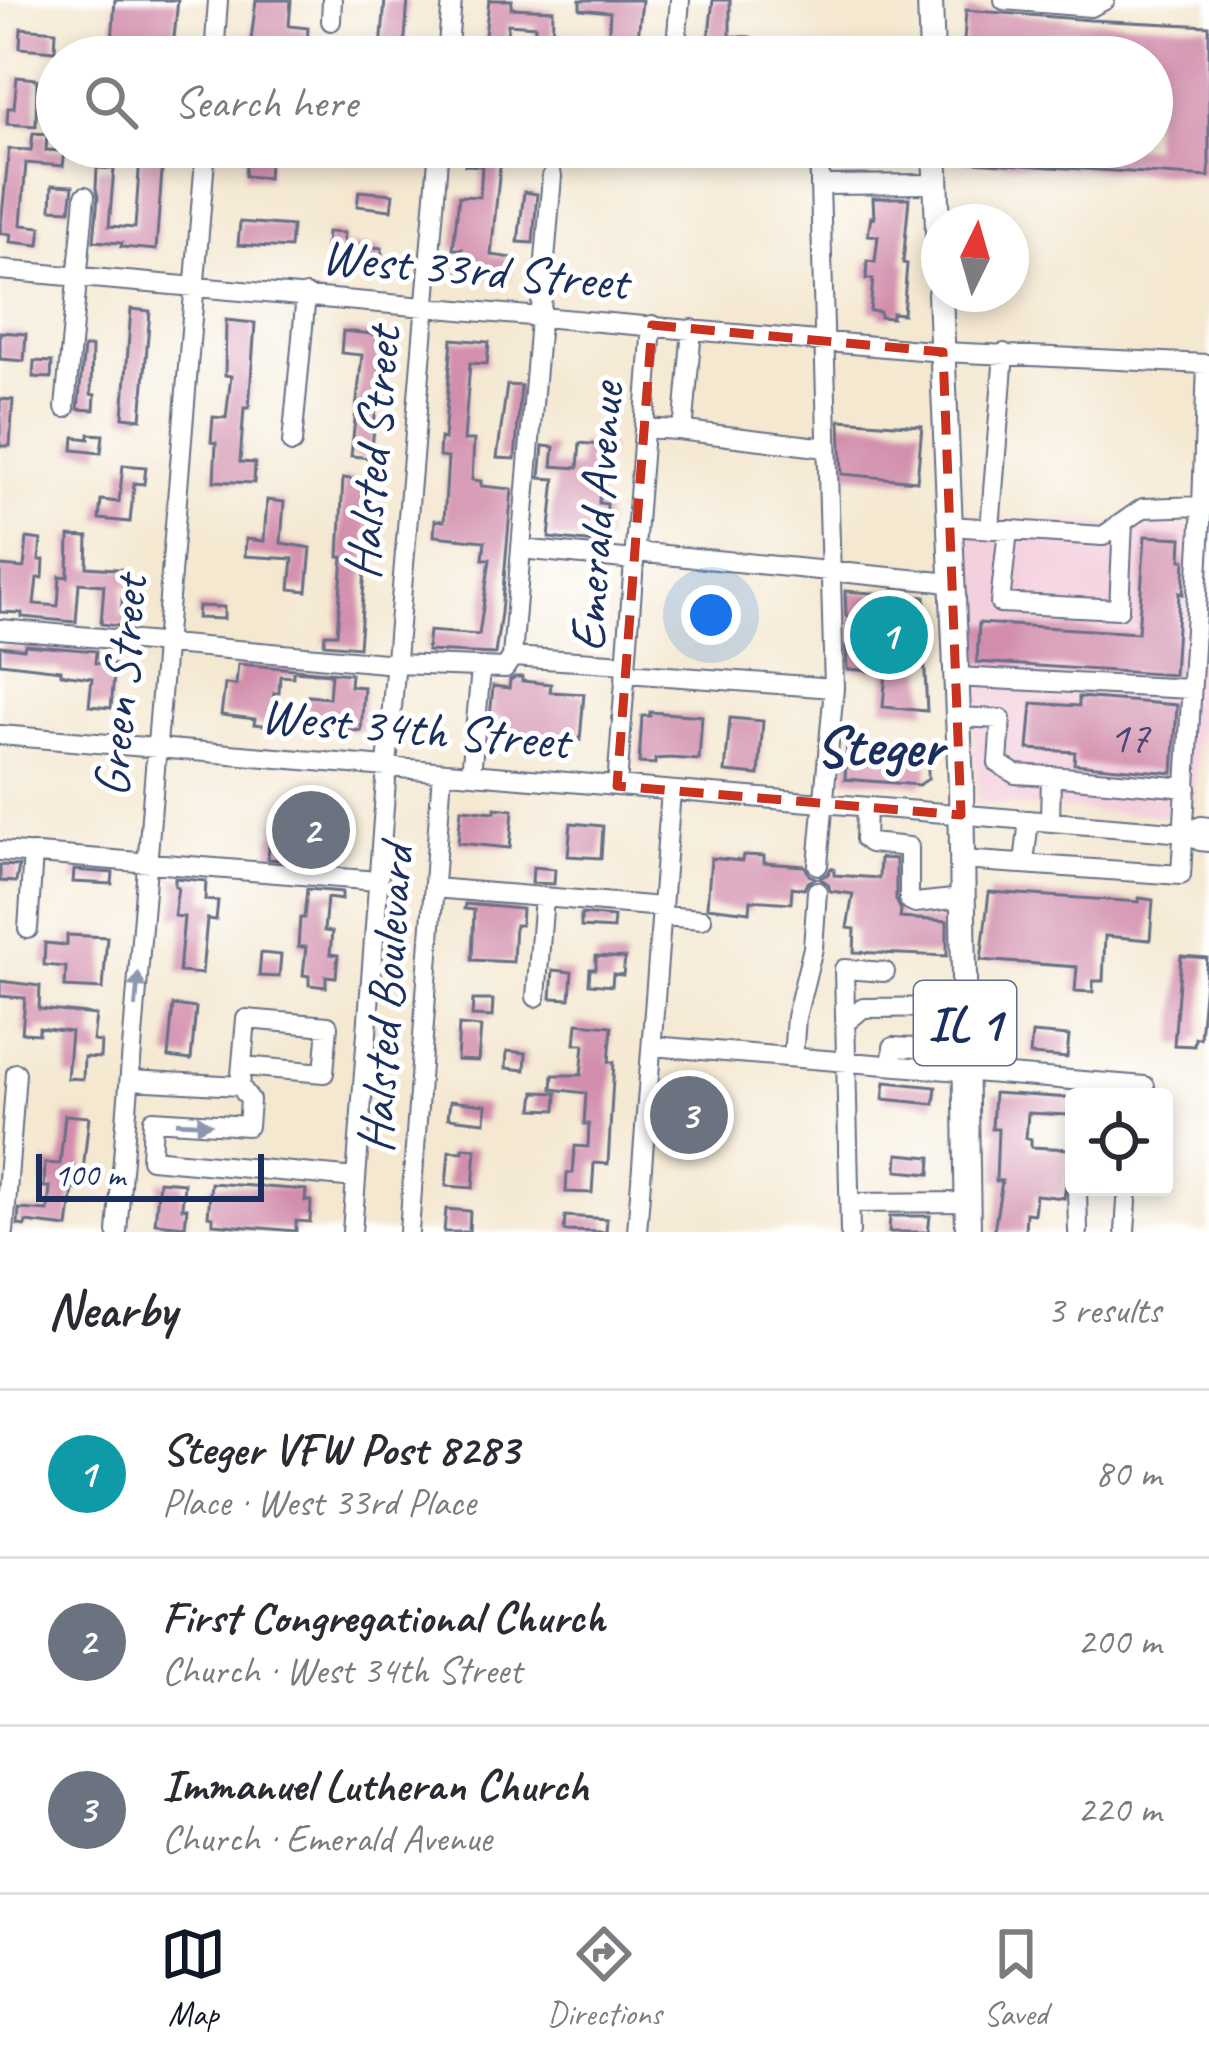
<!DOCTYPE html>
<meta charset="utf-8">
<style>
:root{--surface:#fff;--page:#f7f7f7;--text:#2b2b33;--muted:#7c7c81;--line:#e1e1e2;--accent:#111827}
body{margin:0;font-family:Caveat,sans-serif;background:var(--page);color:var(--text)}
.controls{position:absolute;right:36px;bottom:36px;display:grid;overflow:hidden;border-radius:12px;box-shadow:0 6px 18px #0003}
.controls button{width:108px;height:108px;display:grid;place-items:center;padding:0;border:0;border-bottom:3px solid var(--line);background:var(--surface);color:var(--text);font:60px sans-serif}
.compass{position:absolute;left:921px;top:204px;width:108px;height:108px;border-radius:50%;background:var(--surface);box-shadow:0 6px 18px #0003;rotate:5deg}
.scale{position:absolute;left:36px;bottom:30px;width:228px;box-sizing:border-box;padding-left:12px;border:6px solid #1b2f5e;border-top:0;font-size:33px;line-height:42px;white-space:nowrap;color:#1b2f5e;-webkit-text-stroke:9px #fff;paint-order:stroke}
.you{position:absolute;left:711px;top:615px;width:42px;height:42px;margin:-30px;border:9px solid #fff;border-radius:50%;background:#1a73e8;box-shadow:0 0 0 18px #1a73e833}
.badge{display:grid;place-items:center;width:78px;height:78px;border-radius:50%;background:var(--accent);color:#fff;font-size:39px;font-weight:700}
.pin{position:absolute;translate:-50% -50%;border:6px solid #fff;box-shadow:0 3px 12px #0006}
.list{margin:0;padding:0;list-style:none}
h2{display:flex;justify-content:space-between;align-items:center;height:156px;margin:0;padding:0 48px;font-size:51px}
h2 small{font-size:39px;font-weight:400;color:var(--muted)}
.list li{display:grid;grid-template-columns:78px 1fr auto;gap:36px;align-items:center;box-sizing:border-box;height:168px;padding:0 48px;border-top:3px solid var(--line)}
.list b{display:block;font-size:45px;white-space:nowrap}
.list p{margin:0;font-size:39px;white-space:nowrap;color:var(--muted)}
.list em{font-size:39px;font-style:normal;color:var(--muted)}
.icon{flex:none;width:66px;height:66px;fill:none;stroke:currentColor;stroke-width:2;stroke-linecap:round;stroke-linejoin:round}
.map{position:relative;flex:none;width:1209px;height:1232px;overflow:hidden}
.search{position:absolute;background:var(--surface);box-shadow:0 6px 18px #0003;left:36px;right:36px;top:36px;height:132px;display:flex;align-items:center;gap:30px;box-sizing:border-box;padding:0 42px;border-radius:66px;color:var(--muted);font-size:45px}
.sheet{height:660px;background:var(--surface)}
nav{display:flex;justify-content:space-around;align-items:center;box-sizing:border-box;height:168px;border-top:3px solid var(--line);background:var(--surface);font-size:33px;color:var(--muted)}
nav a{display:grid;justify-items:center;gap:6px}
nav .on{color:var(--accent)}
.map>svg:first-child{display:block}
.built{fill:#f4cfdd}
.building{fill:#d28dac}
.lines{fill:none;stroke-linecap:round;stroke-linejoin:round}
.minor-casing{stroke:#677086;stroke-width:22}
.major-casing{stroke:#677086;stroke-width:28}
.minor{stroke:#fff;stroke-width:18}
.major{stroke:#fff;stroke-width:24}
.oneway{fill:#8d97ae}
.marked{fill:none;stroke:#c8321e;stroke-width:9;stroke-dasharray:24 15;stroke-linejoin:round}
.labels{text-anchor:middle;stroke-width:10;stroke-linejoin:round;paint-order:stroke}
.number-label{font-size:45px;fill:#494672}
.shield{fill:#fff;stroke:#5f6d8e;stroke-width:3}
.shield-label{font-size:48px;font-weight:bold;fill:#1b2f5e}
.street-label{font-size:51px;fill:#1b2f5e;stroke:#fff}
.quarter-label{font-size:57px;font-weight:bold;fill:#1b2f5e;stroke:#fff}
</style>
<div class="map">
<svg width="1209" height="1232" viewBox="0 0 1209 1232">
<rect width="100%" height="100%" fill="#fff"/>
<filter id="ink" filterUnits="userSpaceOnUse"><feTurbulence type="fractalNoise" baseFrequency=".00833" numOctaves="2"/><feDisplacementMap in="SourceGraphic" scale="24" xChannelSelector="R" yChannelSelector="G"/><feConvolveMatrix kernelMatrix="1 2 1 2 8 2 1 2 1" color-interpolation-filters="sRGB"/></filter>
<filter id="wash" filterUnits="userSpaceOnUse"><feTurbulence type="fractalNoise" baseFrequency=".004" numOctaves="4" result="noise"/><feDisplacementMap in="SourceGraphic" scale="48" xChannelSelector="R" yChannelSelector="G"/><feGaussianBlur stdDeviation="2.7" result="paint"/><feColorMatrix in="noise" values="0 0 0 0 0 0 0 0 0 0 0 0 0 0 0 0 0 1.4 0 .05"/><feComposite in="paint" operator="in"/></filter>
<g filter="url(#wash)">
<rect width="100%" height="100%" fill="#f4e8d1"/>
<!-- built -->
<path class="built" d="M 960,519 L 1209,528 L 1209,601 L 1193,818 L 977,803 Z"/>
<g id="blocks">
<!-- building -->
<path class="building" d="M 115,0 L 178,0 L 172,57 L 111,57 Z
M 256,0 L 291,0 L 289,26 L 308,28 L 307,45 L 273,43 L 272,57 L 249,56 Z
M 385,0 L 408,0 L 404,50 L 381,49 Z
M 489,0 L 512,0 L 511,8 L 553,10 L 552,51 L 534,50 L 535,26 L 508,24 L 506,55 L 483,53 Z
M 580,0 L 642,0 L 636,57 L 595,57 L 596,42 L 608,43 L 610,12 L 580,9 Z
M 713,0 L 730,0 L 730,36 L 750,37 L 748,57 L 732,57 L 732,53 L 707,51 Z
M 966,10 L 1090,20 L 1209,26 L 1209,177 L 957,161 L 958,147 L 1152,147 L 1152,57 L 963,57 Z
M 21,28 L 56,31 L 55,51 L 20,48 Z
M 17,77 L 37,79 L 36,126 L 7,124 L 8,108 L 14,108 Z
M 33,133 L 47,134 L 46,150 L 65,151 L 63,166 L 26,163 L 21,225 L 41,227 L 39,245 L 10,242 L 11,234 L 0,233 L 9,149 L 31,150 Z
M 466,147 L 502,148 L 491,255 L 513,258 L 510,279 L 459,273 L 462,249 L 453,249 L 459,196 L 480,197 L 482,166 L 465,165 Z
M 247,150 L 270,152 L 268,178 L 245,176 Z
M 140,157 L 163,158 L 156,250 L 121,247 L 122,243 L 94,241 L 98,197 L 96,188 L 97,168 L 114,169 L 109,226 L 135,228 Z
M 52,185 L 73,186 L 70,210 L 51,209 Z
M 359,191 L 393,194 L 391,210 L 357,206 Z
M 524,192 L 537,194 L 533,243 L 518,242 Z
M 873,198 L 909,198 L 903,263 L 907,264 L 903,314 L 892,313 L 892,318 L 880,317 L 880,312 L 870,311 L 873,279 L 866,279 L 867,261 L 875,262 L 878,236 L 868,235 L 871,217 L 874,218 Z
M 240,222 L 292,226 L 290,248 L 238,245 Z
M 327,232 L 344,233 L 343,249 L 326,248 Z
M 345,245 L 382,248 L 381,270 L 343,267 Z
M 131,309 L 150,311 L 141,419 L 123,417 Z
M 226,320 L 255,323 L 249,408 L 244,408 L 240,462 L 255,463 L 254,483 L 214,481 L 216,443 L 211,442 L 213,417 L 226,418 L 231,376 L 225,375 Z
M 343,331 L 383,335 L 371,458 L 351,456 L 362,355 L 341,353 Z
M 0,332 L 26,334 L 24,361 L 0,359 Z
M 452,339 L 489,342 L 487,364 L 470,363 L 464,440 L 474,440 L 472,480 L 481,481 L 481,486 L 512,489 L 501,613 L 495,654 L 427,651 L 429,631 L 479,635 L 490,559 L 483,559 L 485,541 L 434,536 L 435,520 L 444,521 L 448,458 L 439,457 L 440,438 L 444,439 Z
M 84,347 L 92,347 L 91,394 L 95,395 L 94,410 L 78,409 Z
M 34,361 L 52,362 L 51,378 L 33,377 Z
M 507,385 L 521,386 L 515,459 L 497,458 Z
M 0,399 L 13,400 L 10,446 L 0,446 Z
M 840,420 L 922,426 L 917,481 L 842,474 Z
M 89,434 L 103,435 L 101,453 L 73,450 L 74,437 L 89,439 Z
M 580,443 L 610,446 L 608,462 L 601,461 L 599,503 L 607,504 L 606,544 L 549,538 L 555,479 L 540,478 L 543,446 L 554,447 L 552,466 L 578,468 Z
M 123,465 L 146,467 L 144,484 L 134,483 L 130,522 L 99,519 L 101,500 L 119,502 Z
M 343,478 L 372,481 L 359,647 L 324,644 L 325,634 L 337,634 L 343,557 L 339,557 Z
M 267,500 L 284,502 L 281,543 L 311,548 L 307,591 L 290,589 L 293,559 L 245,556 L 246,539 L 264,541 Z
M 69,536 L 88,537 L 87,567 L 130,570 L 129,587 L 123,586 L 121,616 L 129,616 L 128,627 L 101,624 L 104,585 L 79,583 L 76,622 L 22,617 L 22,613 L 0,612 L 0,566 L 24,568 L 27,538 L 41,540 L 39,560 L 44,560 L 43,578 L 37,578 L 34,604 L 58,606 L 60,576 L 68,577 Z
M 1145,536 L 1182,538 L 1181,560 L 1185,560 L 1183,594 L 1179,593 L 1174,675 L 977,662 L 979,623 L 1138,633 Z
M 845,591 L 925,597 L 929,654 L 924,653 L 927,711 L 883,707 L 886,672 L 847,669 L 846,647 L 852,647 L 849,617 L 846,616 Z
M 198,606 L 224,607 L 224,619 L 197,618 Z
M 25,645 L 96,651 L 95,663 L 115,665 L 111,708 L 89,706 L 92,678 L 61,674 L 61,670 L 0,663 L 0,646 L 24,649 Z
M 238,664 L 351,674 L 350,686 L 364,687 L 361,731 L 305,725 L 308,696 L 329,698 L 331,674 L 293,671 L 293,677 L 280,676 L 279,693 L 274,693 L 272,726 L 254,724 L 255,719 L 221,715 L 225,684 L 236,685 Z
M 515,677 L 522,677 L 522,681 L 551,684 L 550,692 L 584,694 L 580,740 L 553,737 L 552,744 L 533,742 L 534,736 L 505,734 L 506,719 L 490,718 L 493,686 L 509,688 L 510,680 Z
M 1079,697 L 1177,705 L 1173,773 L 1074,764 L 1075,752 L 1028,749 L 1032,703 L 1079,706 Z
M 650,712 L 702,716 L 699,760 L 670,758 L 655,759 L 655,764 L 639,763 L 642,716 L 650,716 Z
M 730,718 L 763,721 L 759,775 L 725,772 Z
M 847,743 L 862,744 L 862,749 L 886,750 L 886,745 L 928,748 L 928,779 L 919,785 L 845,779 Z
M 308,797 L 321,799 L 340,814 L 344,826 L 347,826 L 345,853 L 334,856 L 334,864 L 268,859 L 270,834 L 275,835 L 276,821 L 279,821 L 290,804 Z
M 495,808 L 513,810 L 510,848 L 458,843 L 461,809 L 495,812 Z
M 571,823 L 603,826 L 601,858 L 568,856 Z
M 743,855 L 764,856 L 764,863 L 805,866 L 809,875 L 815,878 L 807,883 L 804,889 L 792,887 L 791,903 L 751,900 L 750,912 L 707,907 L 711,858 L 742,861 Z
M 880,858 L 896,859 L 896,900 L 901,910 L 900,918 L 947,921 L 947,956 L 854,952 L 855,929 L 847,928 L 853,894 L 830,891 L 828,884 L 820,878 L 828,874 L 831,868 L 834,869 L 834,875 L 879,878 Z
M 0,865 L 19,866 L 16,882 L 0,881 Z
M 533,867 L 555,869 L 554,884 L 532,883 Z
M 74,870 L 113,873 L 112,884 L 73,882 Z
M 175,878 L 206,881 L 205,900 L 218,901 L 216,920 L 207,919 L 202,974 L 179,972 L 184,917 L 174,916 L 178,887 L 175,886 Z
M 307,889 L 342,892 L 342,900 L 327,898 L 324,931 L 332,932 L 330,954 L 338,955 L 336,977 L 326,976 L 326,987 L 309,985 L 309,976 L 303,975 L 306,947 L 298,947 L 300,918 L 304,918 Z
M 989,892 L 1139,902 L 1139,898 L 1153,900 L 1150,940 L 1105,936 L 1103,981 L 1093,981 L 1093,992 L 1075,991 L 1077,967 L 981,960 Z
M 465,904 L 522,909 L 521,925 L 515,925 L 513,962 L 472,960 L 474,910 L 464,909 Z
M 581,914 L 614,917 L 613,929 L 581,927 Z
M 67,935 L 107,937 L 103,989 L 65,987 L 66,967 L 44,965 L 45,943 L 67,945 Z
M 261,953 L 281,955 L 279,977 L 259,976 Z
M 596,956 L 625,958 L 623,975 L 613,974 L 612,986 L 589,984 L 590,969 L 596,969 Z
M 1181,956 L 1207,958 L 1200,1038 L 1195,1038 L 1194,1046 L 1174,1045 Z
M 553,970 L 572,972 L 570,999 L 551,998 Z
M 0,981 L 40,986 L 39,1009 L 96,1015 L 93,1041 L 101,1042 L 100,1058 L 84,1057 L 83,1079 L 67,1078 L 71,1032 L 39,1028 L 39,1034 L 22,1033 L 25,998 L 0,996 Z
M 473,1000 L 493,1000 L 492,1017 L 472,1016 Z
M 173,1005 L 196,1008 L 191,1060 L 168,1057 Z
M 577,1023 L 612,1026 L 609,1062 L 614,1062 L 608,1164 L 594,1163 L 592,1193 L 566,1192 L 567,1173 L 573,1173 L 575,1146 L 588,1147 L 589,1124 L 584,1124 L 586,1093 L 552,1089 L 553,1075 L 581,1075 L 584,1044 L 575,1044 Z
M 459,1025 L 481,1027 L 478,1061 L 457,1060 Z
M 1032,1033 L 1069,1036 L 1067,1058 L 1030,1055 Z
M 507,1051 L 526,1053 L 525,1070 L 506,1068 Z
M 885,1082 L 936,1087 L 934,1104 L 883,1099 Z
M 535,1092 L 557,1093 L 556,1110 L 533,1109 Z
M 994,1093 L 1069,1098 L 1068,1115 L 1028,1113 L 1026,1138 L 1031,1139 L 1031,1147 L 1070,1149 L 1064,1198 L 1036,1195 L 1034,1214 L 1026,1213 L 1025,1232 L 994,1231 L 1002,1181 L 996,1181 L 998,1129 L 992,1129 Z
M 450,1101 L 486,1105 L 485,1122 L 448,1118 Z
M 65,1115 L 89,1117 L 81,1189 L 73,1189 L 68,1227 L 26,1222 L 25,1226 L 18,1225 L 19,1209 L 48,1211 L 50,1187 L 44,1187 L 45,1163 L 60,1164 Z
M 463,1148 L 476,1149 L 473,1188 L 446,1186 L 449,1151 L 463,1152 Z
M 898,1154 L 931,1157 L 930,1174 L 897,1171 Z
M 159,1181 L 184,1183 L 182,1208 L 187,1208 L 185,1226 L 155,1223 Z
M 211,1183 L 306,1190 L 305,1201 L 311,1201 L 310,1222 L 296,1221 L 296,1231 L 213,1224 L 213,1217 L 208,1216 Z
M 446,1209 L 470,1211 L 469,1232 L 444,1232 Z
M 565,1216 L 607,1219 L 606,1232 L 564,1231 Z
M 890,1216 L 930,1216 L 928,1232 L 889,1232 Z"/>
</g>
</g>
<g filter="url(#ink)">
<use href="#blocks" fill-opacity="0" stroke="#677086" stroke-width="3"/>
<g class="lines">
<!-- minor casing -->
<g class="minor-casing">
<path id="minor" d="M 1004,0 L 1091,7 L 1105,0
M 331,21 L 332,0
M 214,57 L 218,0
M 447,57 L 452,0
M 675,57 L 680,0
M 820,185 L 936,184
M 0,270 L 943,352 L 1207,364 L 1202,506 L 1181,875 L 962,860
M 65,408 L 85,196
M 644,428 L 678,430 L 684,421 L 692,329
M 678,430 L 827,448
M 292,443 L 306,295
M 949,526 L 1103,536 L 1143,508 L 1202,506
M 990,529 L 1004,353
M 1008,530 L 1000,603 L 1119,609 L 1123,522
M 521,549 L 634,560
M 635,552 L 951,583
M 0,629 L 396,664 L 505,668 L 512,657 L 552,176
M 512,657 L 626,664
M 626,673 L 834,688
M 955,677 L 1191,689
M 957,717 L 1001,719 L 998,763 L 1015,774 L 1051,776 L 1050,822
M 0,735 L 1185,833 L 1200,841 L 1209,842
M 471,774 L 481,669
M 1051,776 L 1187,788
M 617,786 L 652,325
M 866,807 L 865,839 L 870,843 L 909,847 L 909,900 L 915,903 L 963,898
M 1185,833 L 1201,826 L 1209,827
M 0,851 L 378,881
M 1024,863 L 1029,820
M 818,865 L 834,688 L 819,147
M 434,888 L 662,907
M 662,916 L 702,919
M 28,929 L 33,853
M 536,997 L 544,897
M 845,1023 L 863,1008 L 965,1007
M 652,1046 L 1145,1086
M 793,1057 L 796,1017 L 813,948 L 817,891
M 892,1065 L 893,1047 C 934,1050 933,1046 932,1007
M 130,1080 L 240,1086 L 250,1100 L 248,1126 L 153,1120 L 151,1159 L 356,1178
M 240,1086 L 246,1019 L 328,1026 L 324,1073 L 242,1066
M 1077,1187 L 1078,1232
M 850,1203 L 968,1202
M 4,1232 L 16,1073
M 117,1232 L 206,147
M 352,1232 L 387,767 L 439,147
M 409,1232 L 442,772
M 637,1232 L 671,791
M 850,1232 L 844,969 L 885,972
M 1125,1232 L 1127,1201"/>
</g>
<!-- major casing -->
<g class="major-casing">
<path id="major" d="M 930,0 L 932,57
M 935,147 L 939,257
M 940,294 L 961,786 L 968,1232"/>
</g>
<!-- minor -->
<use href="#minor" class="minor"/>
<!-- major -->
<use href="#major" class="major"/>
</g>
<!-- one-way arrows -->
<defs><path id="oneway-solid" d="M-6-.8H1V-3.2L6.5 0L1 3.2V.8H-6Z" transform="scale(3)"/></defs>
<g class="oneway">
<use href="#oneway-solid" transform="translate(137 990) rotate(-85)"/>
<use href="#oneway-solid" transform="translate(194 1123) rotate(3)"/>
</g>
</g>
<!-- marked area -->
<path class="marked" d="M 652,325 L 943,352 L 961,815 L 617,786 Z"/>
<g class="labels">
<!-- number labels -->
<g class="number-label">
<text x="1129" y="752">17</text>
</g>
<!-- shield labels -->
<rect class="shield" x="914" y="981" width="102" height="84" rx="9"/>
<g class="shield-label">
<text x="965" y="1040">IL 1</text>
</g>
<!-- street labels -->
<g class="street-label">
<text transform="translate(475 268) rotate(5)" y="18">West 33rd Street</text>
<text transform="translate(371 453) rotate(-85)" y="18">Halsted Street</text>
<text transform="translate(595 517) rotate(-86)" y="18">Emerald Avenue</text>
<text transform="translate(119 686) rotate(-85)" y="18">Green Street</text>
<text transform="translate(415 727) rotate(5)" y="18">West 34th Street</text>
<text transform="translate(384 999) rotate(-86)" y="18">Halsted Boulevard</text>
</g>
<!-- quarter labels -->
<g class="quarter-label">
<text x="879" y="765">Steger</text>
</g>
</g>
</svg>
<div class="controls">
<button><svg class="icon" aria-label="locate" viewBox="0 0 24 24"><circle cx="12" cy="12" r="6"/><path d="M12 2v4M12 18v4M2 12h4M18 12h4"/></svg></button>
</div>
<svg class="compass" viewBox="-18 -18 36 36"><path d="M0-13l5 13h-10z" fill="#e53935"/><path d="M0 13l5-13h-10z" fill="#7c7c81"/></svg>
<div class="scale">100 m</div>
<div class="you"></div>
<div class="pin badge" style="left:889px;top:635px;background:#0f9aa8">1</div>
<div class="pin badge" style="left:311px;top:830px;background:#6b7280">2</div>
<div class="pin badge" style="left:689px;top:1115px;background:#6b7280">3</div>
<div class="search"><svg class="icon" aria-label="search" viewBox="0 0 24 24"><circle cx="10" cy="10" r="6"/><path d="M15 15l6 6"/></svg>Search here</div>
</div>
<section class="sheet">
<h2>Nearby<small>3 results</small></h2>
<ul class="list">
<li><span class="badge" style="background:#0f9aa8">1</span><div><b>Steger VFW Post 8283</b><p>Place · West 33rd Place</p></div><em>80 m</em></li>
<li><span class="badge" style="background:#6b7280">2</span><div><b>First Congregational Church</b><p>Church · West 34th Street</p></div><em>200 m</em></li>
<li><span class="badge" style="background:#6b7280">3</span><div><b>Immanuel Lutheran Church</b><p>Church · Emerald Avenue</p></div><em>220 m</em></li>
</ul>
</section>
<nav>
<a class="on"><svg class="icon" aria-label="map" viewBox="0 0 24 24"><path d="M3 6l6-2 6 2 6-2v14l-6 2-6-2-6 2zM9 4v14M15 6v14"/></svg>Map</a>
<a><svg class="icon" aria-label="directions" viewBox="0 0 24 24"><path d="M12 3l9 9-9 9-9-9zM9 14v-3h6M13 9l2 2-2 2"/></svg>Directions</a>
<a><svg class="icon" aria-label="saved" viewBox="0 0 24 24"><path d="M7 4h10v16l-5-4-5 4z"/></svg>Saved</a>
</nav>
